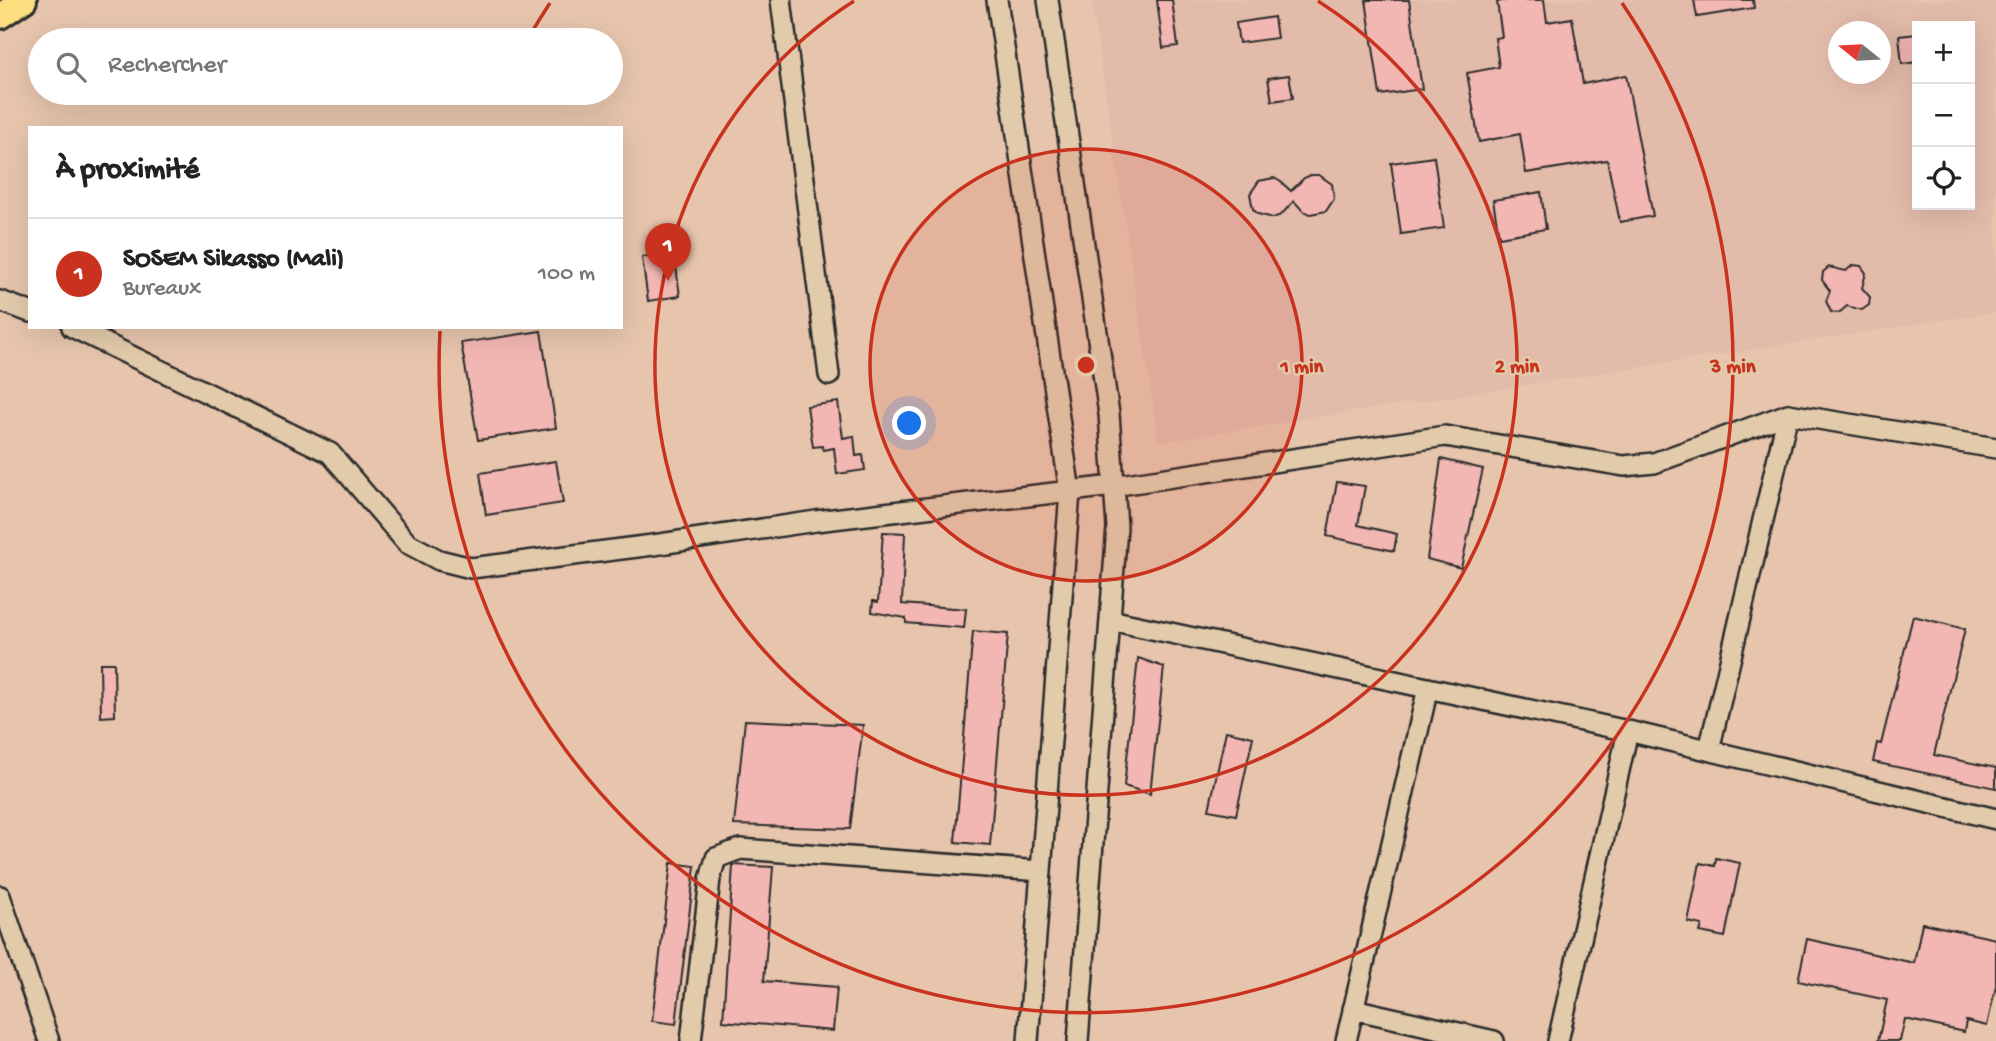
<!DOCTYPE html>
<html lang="fr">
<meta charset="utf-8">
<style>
:root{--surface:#fff;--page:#f6f6f6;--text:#222;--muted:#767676;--line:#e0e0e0;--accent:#c8321e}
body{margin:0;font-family:"Gochi Hand",sans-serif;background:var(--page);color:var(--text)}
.controls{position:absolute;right:21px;top:21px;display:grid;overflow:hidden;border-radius:0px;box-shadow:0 7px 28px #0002}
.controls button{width:63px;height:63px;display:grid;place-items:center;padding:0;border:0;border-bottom:2px solid var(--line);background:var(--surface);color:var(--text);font:35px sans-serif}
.compass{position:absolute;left:1828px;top:21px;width:63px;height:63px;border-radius:50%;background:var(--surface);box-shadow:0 7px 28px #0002;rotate:288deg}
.you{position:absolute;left:910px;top:424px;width:24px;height:24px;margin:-18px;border:5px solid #fff;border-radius:50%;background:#1a73e8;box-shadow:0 0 0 10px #1a73e833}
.badge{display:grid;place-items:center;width:46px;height:46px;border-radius:50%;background:var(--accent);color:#fff;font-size:23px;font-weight:700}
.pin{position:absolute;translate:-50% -58px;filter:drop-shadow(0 2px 4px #0008)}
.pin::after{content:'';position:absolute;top:37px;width:24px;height:21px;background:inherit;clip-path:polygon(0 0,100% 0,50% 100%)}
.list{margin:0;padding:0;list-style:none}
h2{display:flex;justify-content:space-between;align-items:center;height:91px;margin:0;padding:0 28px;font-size:30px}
h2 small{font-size:23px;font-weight:400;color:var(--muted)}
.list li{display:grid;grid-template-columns:46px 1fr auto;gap:21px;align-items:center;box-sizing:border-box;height:112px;padding:0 28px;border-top:2px solid var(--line)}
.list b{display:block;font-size:26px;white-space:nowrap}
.list p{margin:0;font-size:23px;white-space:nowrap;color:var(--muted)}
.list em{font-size:23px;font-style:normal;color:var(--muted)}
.icon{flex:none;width:38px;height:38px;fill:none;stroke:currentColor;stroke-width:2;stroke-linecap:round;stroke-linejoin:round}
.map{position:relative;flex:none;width:1996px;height:1041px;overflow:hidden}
.search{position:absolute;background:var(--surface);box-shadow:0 7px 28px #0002;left:28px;top:28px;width:595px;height:77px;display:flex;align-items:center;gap:18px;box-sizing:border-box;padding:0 24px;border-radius:38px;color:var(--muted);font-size:26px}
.panel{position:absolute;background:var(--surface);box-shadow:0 7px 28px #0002;left:28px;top:126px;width:595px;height:203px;border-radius:0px}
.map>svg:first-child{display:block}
.built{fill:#e3bbaa;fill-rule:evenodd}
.building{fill:#f3b7b3;stroke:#2b2b2b;stroke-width:2}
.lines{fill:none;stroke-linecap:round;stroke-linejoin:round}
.minor-casing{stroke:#2b2b2b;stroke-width:24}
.major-casing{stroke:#2b2b2b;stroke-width:30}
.minor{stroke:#e2cbab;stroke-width:19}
.major{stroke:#fedf80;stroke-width:24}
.ring{fill:none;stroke:#c8321e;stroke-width:3.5}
.centre{fill:#c8321e;stroke:#e2cbab;stroke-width:3.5}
.ring-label{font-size:21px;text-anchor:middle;font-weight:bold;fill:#c8321e;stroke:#e2cbab;stroke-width:5;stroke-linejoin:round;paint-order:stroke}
</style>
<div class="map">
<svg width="1996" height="1041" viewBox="0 0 1996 1041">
<rect width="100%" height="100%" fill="#e7c5ad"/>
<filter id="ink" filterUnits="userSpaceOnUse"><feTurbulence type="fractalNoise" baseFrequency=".0143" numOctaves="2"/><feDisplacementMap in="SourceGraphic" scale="14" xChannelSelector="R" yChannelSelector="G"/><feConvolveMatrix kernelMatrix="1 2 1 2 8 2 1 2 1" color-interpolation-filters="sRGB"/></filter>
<g filter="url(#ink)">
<!-- built -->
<path class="built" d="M 1091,0 L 1996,0 L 1996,312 L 1159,442 ZM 1917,26 L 1970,26 L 1970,205 L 1917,205 ZM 1839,32 L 1881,32 L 1881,74 L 1839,74 Z"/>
<!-- building -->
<path class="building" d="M 1157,0 L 1172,0 L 1178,46 L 1163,48 Z
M 1366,0 L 1409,0 L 1422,89 L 1380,95 Z
M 1507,0 L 1544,0 L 1547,22 L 1572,18 L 1583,84 L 1626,75 L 1653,216 L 1620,222 L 1607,160 L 1526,173 L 1520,134 L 1479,142 L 1467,73 L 1499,67 L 1495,38 L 1502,37 L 1497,2 Z
M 1694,0 L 1753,0 L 1754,8 L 1697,17 Z
M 1274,17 L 1277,38 L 1239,43 L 1236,23 Z
M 1917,34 L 1917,62 L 1902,64 L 1899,36 Z
M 1289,75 L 1293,98 L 1272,101 L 1268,78 Z
M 1434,157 L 1444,228 L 1401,234 L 1391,163 Z
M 1311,175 L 1319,175 L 1332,184 L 1334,199 L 1326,211 L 1310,214 L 1303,211 L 1294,201 L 1281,215 L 1273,218 L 1258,214 L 1253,209 L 1250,194 L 1259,181 L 1274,178 L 1281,182 L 1291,191 L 1304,178 Z
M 1541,192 L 1546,229 L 1499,237 L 1493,200 Z
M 674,252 L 680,296 L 648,301 L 642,257 Z
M 1853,265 L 1861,266 L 1866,273 L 1862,288 L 1870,297 L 1869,305 L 1862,310 L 1847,306 L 1839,313 L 1831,312 L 1826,301 L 1830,291 L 1822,280 L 1823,272 L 1829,267 L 1846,271 Z
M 541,331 L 556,428 L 478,440 L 461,343 Z
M 838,402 L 843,438 L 854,436 L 856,456 L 863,455 L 865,470 L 837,474 L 834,448 L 823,450 L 822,446 L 813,447 L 807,406 Z
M 1441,459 L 1483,469 L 1461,568 L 1427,559 Z
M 556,461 L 563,503 L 486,515 L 480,473 Z
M 1337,482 L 1365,486 L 1358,525 L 1397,534 L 1394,551 L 1327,536 Z
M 883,532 L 905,533 L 902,604 L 966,609 L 964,628 L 906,623 L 906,618 L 872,612 L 873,601 L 878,602 Z
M 1913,616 L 1965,629 L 1934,755 L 1996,768 L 1996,788 L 1873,762 L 1877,743 L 1881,744 Z
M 973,631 L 1008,634 L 990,845 L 955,842 Z
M 1138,658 L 1164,667 L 1150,794 L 1124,786 Z
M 100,663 L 114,663 L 115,716 L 101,717 Z
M 745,720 L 863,725 L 850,829 L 734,825 Z
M 1226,731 L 1253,737 L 1236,815 L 1209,810 Z
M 1716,858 L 1740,863 L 1725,937 L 1700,932 L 1702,925 L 1688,922 L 1700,863 L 1715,866 Z
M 671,863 L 695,866 L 676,1024 L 652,1021 Z
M 733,865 L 773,867 L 764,981 L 837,987 L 833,1031 L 723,1021 Z
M 1922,923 L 1996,939 L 1996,986 L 1987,1026 L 1966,1021 L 1964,1032 L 1905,1019 L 1900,1041 L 1878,1041 L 1887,1000 L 1798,981 L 1807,939 L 1914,963 Z"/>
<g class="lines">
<!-- minor casing -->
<g class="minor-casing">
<path id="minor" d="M 781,0 L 829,375
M 997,0 L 1070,492 L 1028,1041
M 1048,0 L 1109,414 L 1117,527 L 1078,1041
M 0,301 L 30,312
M 72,327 L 330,453 L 407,543 L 439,560 L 471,568 L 653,545 L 816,521 L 1113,486 L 1445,436 L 1624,466 L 1654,463 L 1788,414 L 1996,448
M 1110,620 L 1628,731 L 1996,819
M 1709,750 L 1788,414
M 0,896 L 49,1041
M 1353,1009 L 1494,1041
M 691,1041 L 710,879 L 716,858 L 740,849 L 1041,871
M 1346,1041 L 1428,688
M 1558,1041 L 1628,731"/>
</g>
<!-- major casing -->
<g class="major-casing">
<path id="major" d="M 0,16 L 24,0"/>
</g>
<!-- minor -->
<use href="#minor" class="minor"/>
<!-- major -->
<use href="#major" class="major"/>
</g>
</g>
<!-- distance rings -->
<circle cx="1086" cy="365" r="216" fill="#c8321e" fill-opacity=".12"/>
<g class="ring">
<circle cx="1086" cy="365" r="216"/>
<path d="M1318 1A431 431 0 1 1 854 1"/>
<path d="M529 37A647 647 0 0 1 550 3M1622 3A647 647 0 1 1 440 331"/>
</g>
<circle cx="1086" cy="365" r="10" class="centre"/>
<g class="ring-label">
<text x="1302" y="372">1 min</text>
<text x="1517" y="372">2 min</text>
<text x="1733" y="372">3 min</text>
</g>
</svg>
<div class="controls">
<button>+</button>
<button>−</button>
<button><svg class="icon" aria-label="locate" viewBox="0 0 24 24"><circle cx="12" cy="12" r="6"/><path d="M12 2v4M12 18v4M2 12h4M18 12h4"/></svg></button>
</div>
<svg class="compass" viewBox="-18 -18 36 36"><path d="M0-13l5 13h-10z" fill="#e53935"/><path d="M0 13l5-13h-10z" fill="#767676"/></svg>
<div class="you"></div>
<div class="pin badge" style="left:668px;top:281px">1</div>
<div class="search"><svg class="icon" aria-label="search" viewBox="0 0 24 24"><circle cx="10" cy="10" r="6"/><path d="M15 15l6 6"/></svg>Rechercher</div>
<section class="panel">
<h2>À proximité<small></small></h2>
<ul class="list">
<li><span class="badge">1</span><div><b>SOSEM Sikasso (Mali)</b><p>Bureaux</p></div><em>100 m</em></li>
</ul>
</section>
</div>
